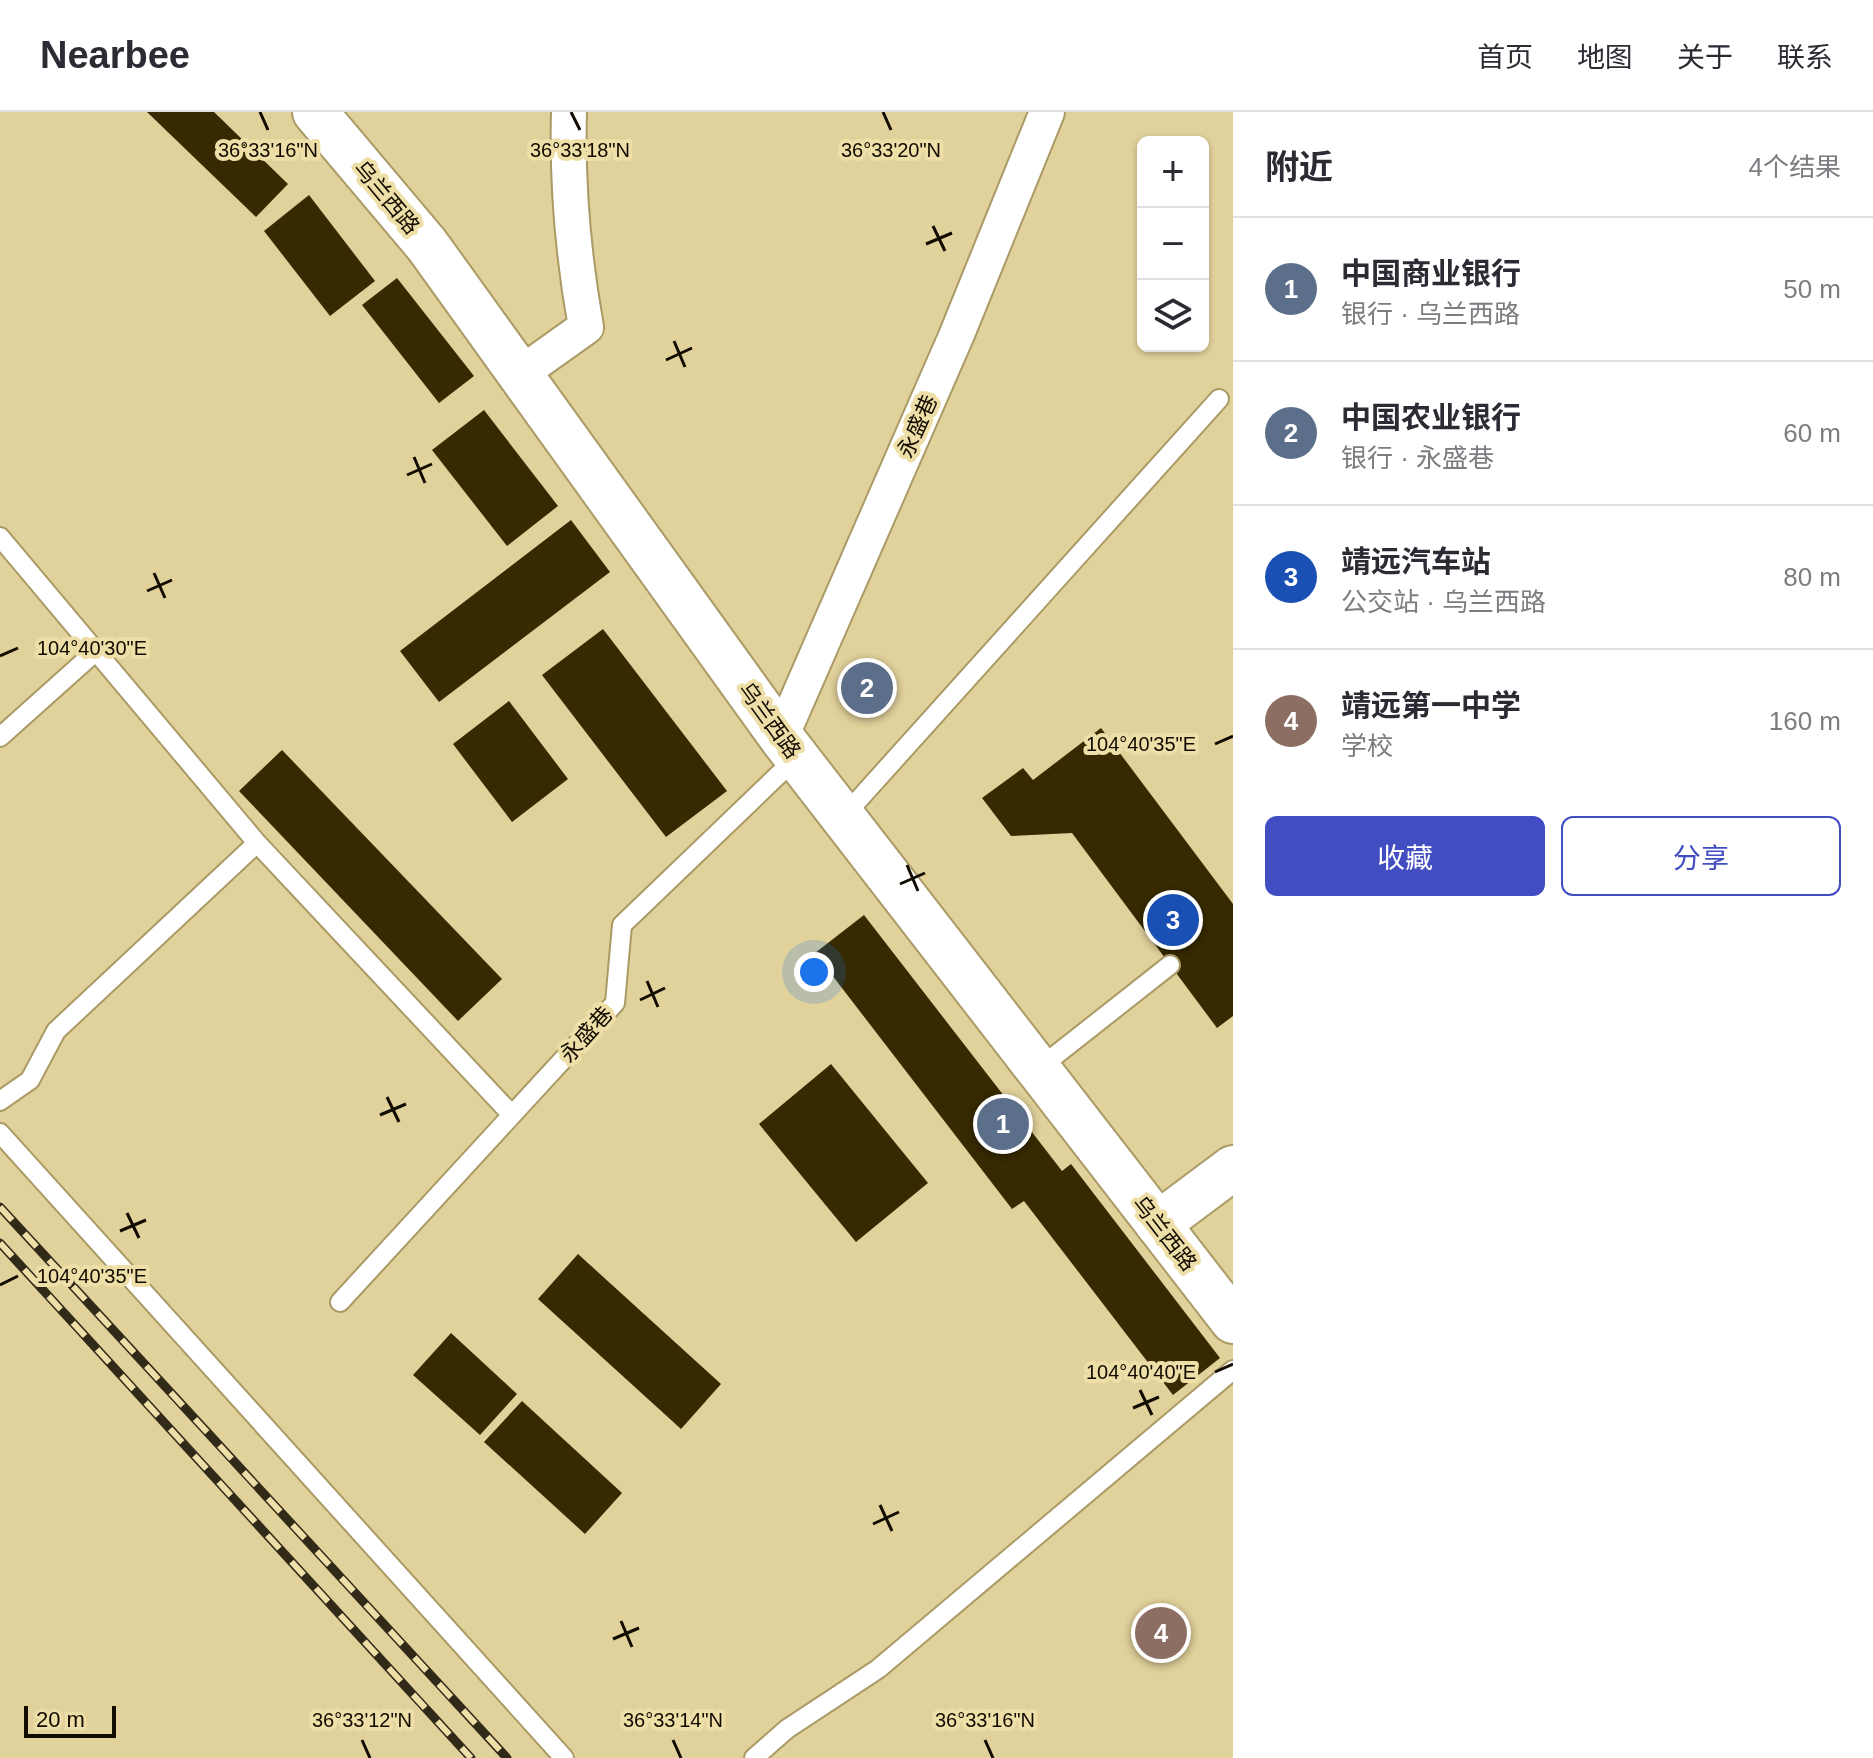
<!DOCTYPE html>
<html lang="zh">
<meta charset="utf-8">
<style>
:root{--surface:#fff;--page:#f7f7f7;--text:#2b2b33;--muted:#7c7c81;--line:#e1e1e2;--accent:#414dc1}
body{margin:0;font-family:Helvetica,"Noto Sans SC",sans-serif;background:var(--page);color:var(--text)}
.controls{position:absolute;right:24px;top:24px;display:grid;overflow:hidden;border-radius:12px;box-shadow:0 2px 6px #0004}
.controls button{width:72px;height:72px;display:grid;place-items:center;padding:0;border:0;border-bottom:2px solid var(--line);background:var(--surface);color:var(--text);font:40px sans-serif}
.scale{position:absolute;left:24px;bottom:20px;width:92px;box-sizing:border-box;padding-left:8px;border:4px solid #110b00;border-top:0;font-size:22px;line-height:28px;white-space:nowrap;color:#110b00;-webkit-text-stroke:6px #eedea8;paint-order:stroke}
.you{position:absolute;left:814px;top:860px;width:28px;height:28px;margin:-20px;border:6px solid #fff;border-radius:50%;background:#1a73e8;box-shadow:0 0 0 12px #1a73e833}
.badge{display:grid;place-items:center;width:52px;height:52px;border-radius:50%;background:var(--accent);color:#fff;font-size:26px;font-weight:700}
.pin{position:absolute;translate:-50% -50%;border:4px solid #fff;box-shadow:0 2px 8px #0006}
.list{margin:0;padding:0;list-style:none}
h2{display:flex;justify-content:space-between;align-items:center;height:104px;margin:0;padding:0 32px;font-size:34px}
h2 small{font-size:26px;font-weight:400;color:var(--muted)}
.list li{display:grid;grid-template-columns:52px 1fr auto;gap:24px;align-items:center;box-sizing:border-box;height:144px;padding:0 32px;border-top:2px solid var(--line)}
.list b{display:block;font-size:30px;white-space:nowrap}
.list p{margin:0;font-size:26px;white-space:nowrap;color:var(--muted)}
.list em{font-size:26px;font-style:normal;color:var(--muted)}
.actions{display:flex;gap:16px;padding:24px 32px}
.actions a{flex:1;padding:18px 0;border:2px solid var(--accent);border-radius:12px;text-align:center;font-size:28px;color:var(--accent)}
.actions .main{background:var(--accent);color:#fff}
.icon{flex:none;width:44px;height:44px;fill:none;stroke:currentColor;stroke-width:2;stroke-linecap:round;stroke-linejoin:round}
.map{position:relative;flex:none;width:1233px;height:1646px;overflow:hidden}
header{display:flex;align-items:center;gap:48px;box-sizing:border-box;height:112px;padding:0 40px;background:var(--surface);border-bottom:2px solid var(--line)}
header strong{font-size:38px}
nav{display:flex;gap:44px;margin-inline-start:auto;font-size:28px}
main{display:flex}
aside{flex:1;background:var(--surface)}
.map>svg:first-child{display:block}
.building{fill:#372a00}
.lines{fill:none;stroke-linecap:round;stroke-linejoin:round}
.service-casing{stroke:#aa9a66;stroke-width:22}
.minor-casing{stroke:#aa9a66;stroke-width:38}
.tertiary-casing{stroke:#aa9a66;stroke-width:48}
.secondary-casing{stroke:#aa9a66;stroke-width:48}
.service{stroke:#fff;stroke-width:18}
.minor{stroke:#fff;stroke-width:34}
.tertiary{stroke:#fff;stroke-width:44}
.secondary{stroke:#fff;stroke-width:44}
.rail-casing{stroke:#322a18;stroke-width:9}
.rail{stroke:#eedea8;stroke-width:6;stroke-dasharray:18;stroke-linecap:butt}
.ticks{fill:none;stroke:#110b00;stroke-width:3}
.labels{text-anchor:middle;stroke-width:8;stroke-linejoin:round;paint-order:stroke}
.street-label{font-size:22px;fill:#110b00;stroke:#eedea8}
.ticks-label{font-size:20px;text-anchor:middle;fill:#110b00;stroke:#eedea8;stroke-width:8;stroke-linejoin:round;paint-order:stroke}
</style>
<header>
<strong>Nearbee</strong>
<nav><a>首页</a><a>地图</a><a>关于</a><a>联系</a></nav>
</header>
<main>
<div class="map">
<svg width="1233" height="1646" viewBox="0 0 1233 1646">
<rect width="100%" height="100%" fill="#e1d19b"/>
<!-- building -->
<path class="building" d="M 147,0 L 214,0 L 288,72 L 256,105 Z
M 309,83 L 375,169 L 330,204 L 264,119 Z
M 397,166 L 474,264 L 439,291 L 362,193 Z
M 484,298 L 558,394 L 507,434 L 432,338 Z
M 571,408 L 610,460 L 439,590 L 400,539 Z
M 603,517 L 727,679 L 666,725 L 542,563 Z
M 509,589 L 568,667 L 512,710 L 453,632 Z
M 1101,616 L 1233,792 L 1233,904 L 1217,916 L 1072,721 L 1011,724 L 982,686 L 1023,656 L 1033,668 Z
M 282,638 L 502,867 L 458,909 L 239,679 Z
M 864,803 L 1062,1059 L 1071,1052 L 1220,1246 L 1173,1283 L 1024,1089 L 1012,1097 L 815,841 Z
M 831,952 L 928,1071 L 856,1130 L 759,1012 Z
M 578,1142 L 721,1272 L 681,1317 L 538,1187 Z
M 451,1221 L 517,1282 L 480,1323 L 413,1263 Z
M 522,1289 L 622,1381 L 585,1422 L 484,1330 Z"/>
<g class="lines">
<!-- service casing -->
<g class="service-casing">
<path id="service" d="M 0,425 L 257,731 L 512,1003
M 0,625 L 95,540
M 843,705 L 1219,287
M 1038,957 L 1170,853
M 0,989 L 30,968 L 56,919 L 257,731
M 0,1021 L 564,1646
M 340,1190 L 615,891 L 622,813 L 797,645
M 754,1646 L 787,1617 L 878,1557 L 1233,1258"/>
</g>
<!-- minor casing -->
<g class="minor-casing">
<path id="minor" d="M 520,262 L 586,215 C 573,143 567,73 569,0
M 781,625 L 957,222 L 1047,0"/>
</g>
<!-- tertiary casing -->
<g class="tertiary-casing">
<path id="tertiary" d="M 1158,1112 L 1233,1056"/>
</g>
<!-- secondary casing -->
<g class="secondary-casing">
<path id="secondary" d="M 315,0 L 427,133 L 781,625 L 1233,1209"/>
</g>
<!-- service -->
<use href="#service" class="service"/>
<!-- minor -->
<use href="#minor" class="minor"/>
<!-- tertiary -->
<use href="#tertiary" class="tertiary"/>
<!-- secondary -->
<use href="#secondary" class="secondary"/>
<!-- rail casing -->
<g class="rail-casing">
<path id="rail" d="M 0,1095 L 507,1646
M 0,1131 L 471,1646"/>
</g>
<!-- rail -->
<use href="#rail" class="rail"/>
</g>
<!-- ticks -->
<path class="ticks" d="M 260,0 L 268,18M 571,0 L 580,18M 883,0 L 891,18M 933,114 L 945,139M 926,132 L 952,121M 674,229 L 685,255M 666,248 L 692,236M 414,345 L 425,371M 407,363 L 432,352M 154,461 L 165,486M 147,479 L 172,468M 0,544 L 18,536M 1215,632 L 1233,624M 907,753 L 918,779M 900,772 L 925,761M 647,869 L 658,895M 640,888 L 665,876M 387,985 L 399,1010M 380,1003 L 406,992M 127,1101 L 139,1126M 120,1119 L 146,1108M 0,1173 L 18,1164M 1215,1260 L 1233,1252M 1140,1278 L 1152,1303M 1133,1296 L 1159,1285M 880,1393 L 892,1419M 873,1412 L 899,1400M 621,1509 L 632,1535M 613,1527 L 639,1516M 362,1628 L 370,1646M 673,1628 L 681,1646M 985,1628 L 993,1646"/>
<g class="labels">
<!-- street labels -->
<g class="street-label">
<text transform="translate(387 85) rotate(50)" y="8">乌兰西路</text>
<text transform="translate(917 314) rotate(-66)" y="8">永盛巷</text>
<text transform="translate(770 608) rotate(54)" y="8">乌兰西路</text>
<text transform="translate(586 922) rotate(-48)" y="8">永盛巷</text>
<text transform="translate(1165 1121) rotate(52)" y="8">乌兰西路</text>
</g>
</g>
<g class="ticks-label">
<text x="891" y="45">36°33'20"N</text>
<text x="268" y="45">36°33'16"N</text>
<text x="580" y="45">36°33'18"N</text>
<text x="92" y="543">104°40'30"E</text>
<text x="1141" y="639">104°40'35"E</text>
<text x="92" y="1171">104°40'35"E</text>
<text x="1141" y="1267">104°40'40"E</text>
<text x="362" y="1615">36°33'12"N</text>
<text x="673" y="1615">36°33'14"N</text>
<text x="985" y="1615">36°33'16"N</text>
</g>
</svg>
<div class="controls">
<button>+</button>
<button>−</button>
<button><svg class="icon" aria-label="layers" viewBox="0 0 24 24"><path d="M12 4l9 5-9 5-9-5zM3 14l9 5 9-5"/></svg></button>
</div>
<div class="scale">20 m</div>
<div class="you"></div>
<div class="pin badge" style="left:1003px;top:1012px;background:#5c6f8a">1</div>
<div class="pin badge" style="left:867px;top:576px;background:#5c6f8a">2</div>
<div class="pin badge" style="left:1173px;top:808px;background:#1a4fb4">3</div>
<div class="pin badge" style="left:1161px;top:1521px;background:#8d6e63">4</div>
</div>
<aside>
<h2>附近<small>4个结果</small></h2>
<ul class="list">
<li><span class="badge" style="background:#5c6f8a">1</span><div><b>中国商业银行</b><p>银行 · 乌兰西路</p></div><em>50 m</em></li>
<li><span class="badge" style="background:#5c6f8a">2</span><div><b>中国农业银行</b><p>银行 · 永盛巷</p></div><em>60 m</em></li>
<li><span class="badge" style="background:#1a4fb4">3</span><div><b>靖远汽车站</b><p>公交站 · 乌兰西路</p></div><em>80 m</em></li>
<li><span class="badge" style="background:#8d6e63">4</span><div><b>靖远第一中学</b><p>学校</p></div><em>160 m</em></li>
</ul>
<div class="actions"><a class="main">收藏</a><a>分享</a></div>
</aside>
</main>
